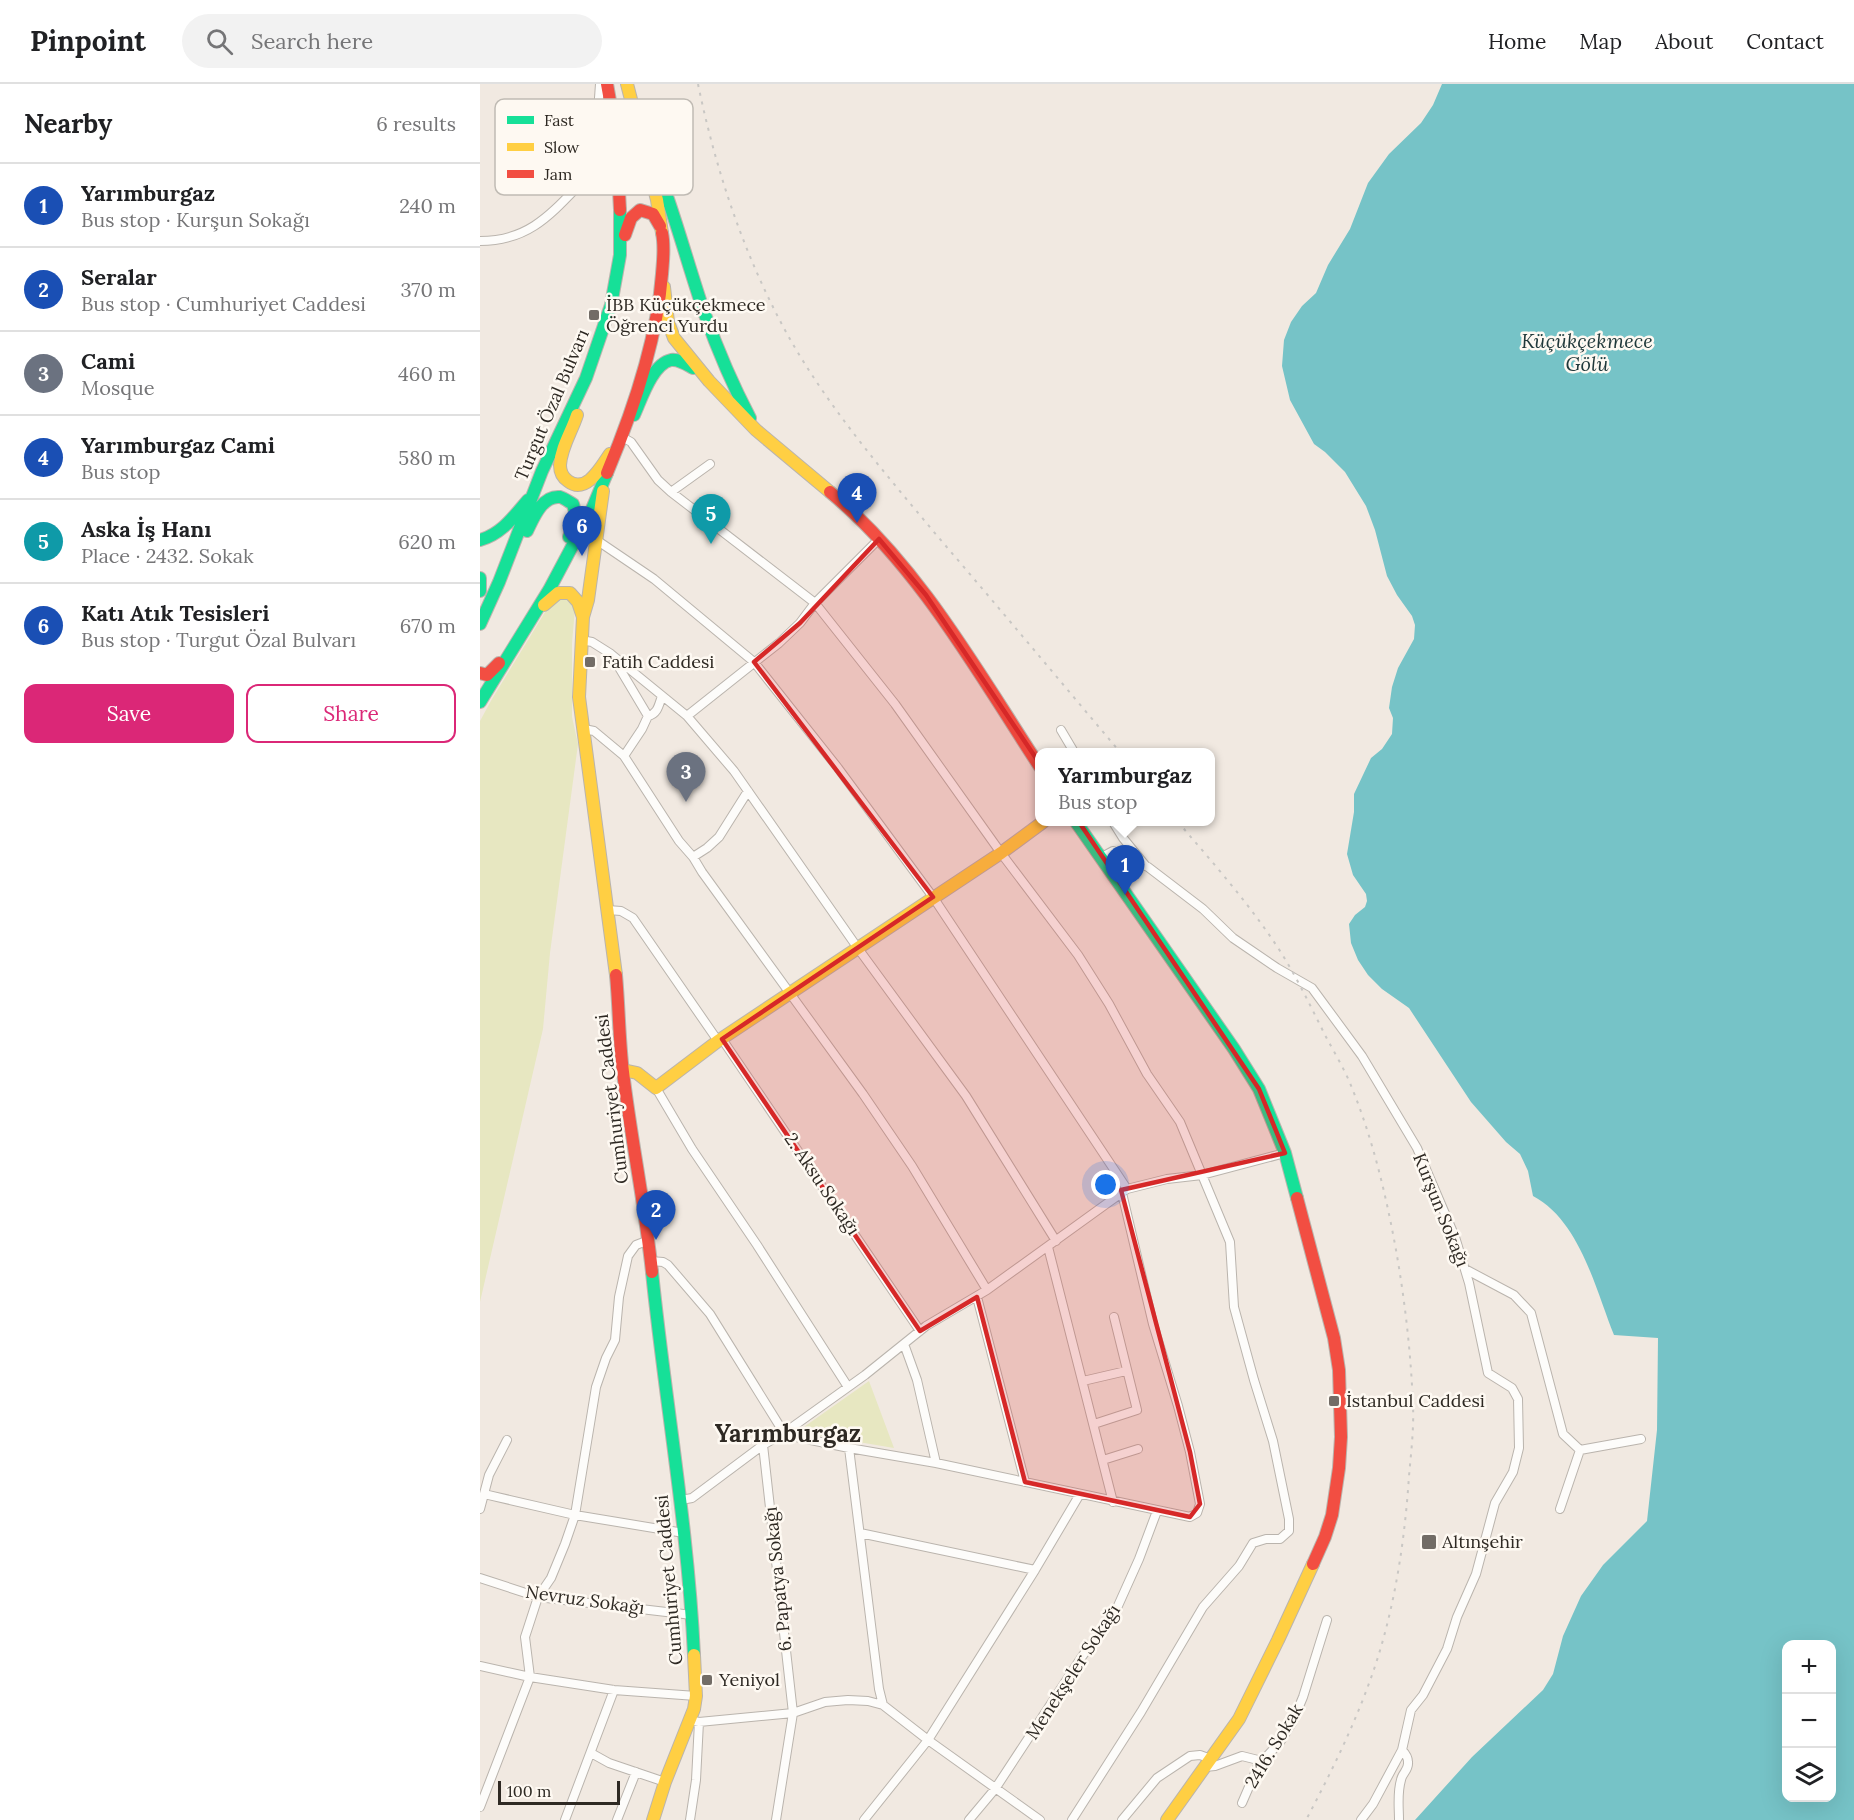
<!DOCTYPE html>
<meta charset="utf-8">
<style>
:root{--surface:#fff;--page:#f2f2f2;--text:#202124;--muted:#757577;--line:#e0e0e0;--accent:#db2777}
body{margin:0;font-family:Lora,serif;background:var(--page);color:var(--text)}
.controls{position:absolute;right:18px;bottom:18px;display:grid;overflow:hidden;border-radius:12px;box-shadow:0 6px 24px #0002}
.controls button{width:54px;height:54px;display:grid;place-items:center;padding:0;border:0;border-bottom:2px solid var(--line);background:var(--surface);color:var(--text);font:30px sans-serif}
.scale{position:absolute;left:18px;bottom:15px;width:122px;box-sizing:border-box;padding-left:6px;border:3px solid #2e2923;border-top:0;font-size:16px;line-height:21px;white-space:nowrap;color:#2e2923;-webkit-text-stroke:4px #fef9f2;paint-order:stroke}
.you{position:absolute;left:626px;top:1101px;width:21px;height:21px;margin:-15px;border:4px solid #fff;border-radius:50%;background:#1a73e8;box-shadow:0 0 0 9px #1a73e833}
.badge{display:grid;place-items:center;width:39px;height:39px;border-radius:50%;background:var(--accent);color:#fff;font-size:20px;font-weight:700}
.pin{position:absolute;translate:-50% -50px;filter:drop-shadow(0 2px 3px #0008)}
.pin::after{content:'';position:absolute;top:32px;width:21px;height:18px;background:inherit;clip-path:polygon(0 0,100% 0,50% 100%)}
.popup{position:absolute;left:555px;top:664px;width:180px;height:78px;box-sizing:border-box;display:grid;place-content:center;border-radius:12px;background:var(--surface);filter:drop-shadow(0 2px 4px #0005);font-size:20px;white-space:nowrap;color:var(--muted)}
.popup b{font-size:22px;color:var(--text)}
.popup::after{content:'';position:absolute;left:50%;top:100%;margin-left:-12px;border:12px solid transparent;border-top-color:var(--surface)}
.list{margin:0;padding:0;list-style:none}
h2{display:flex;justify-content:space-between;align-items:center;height:78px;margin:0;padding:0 24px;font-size:26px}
h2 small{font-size:20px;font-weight:400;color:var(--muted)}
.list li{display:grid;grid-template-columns:39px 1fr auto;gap:18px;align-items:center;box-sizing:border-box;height:84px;padding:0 24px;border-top:2px solid var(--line)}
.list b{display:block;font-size:22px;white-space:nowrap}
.list p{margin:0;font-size:20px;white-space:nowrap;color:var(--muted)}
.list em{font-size:20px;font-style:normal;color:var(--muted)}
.actions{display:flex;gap:12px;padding:18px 24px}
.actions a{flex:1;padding:14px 0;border:2px solid var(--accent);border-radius:12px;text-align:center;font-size:21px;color:var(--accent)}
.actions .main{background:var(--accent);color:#fff}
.icon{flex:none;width:33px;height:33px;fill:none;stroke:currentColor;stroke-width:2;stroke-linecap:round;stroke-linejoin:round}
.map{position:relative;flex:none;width:1374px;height:1736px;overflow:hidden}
header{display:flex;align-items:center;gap:36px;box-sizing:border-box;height:84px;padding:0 30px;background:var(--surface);border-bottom:2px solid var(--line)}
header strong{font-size:28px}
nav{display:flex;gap:33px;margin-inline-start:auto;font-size:21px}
.search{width:420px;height:54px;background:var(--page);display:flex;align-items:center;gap:15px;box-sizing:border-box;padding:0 21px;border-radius:33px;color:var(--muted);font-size:22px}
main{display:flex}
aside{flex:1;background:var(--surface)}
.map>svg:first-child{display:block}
.green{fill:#e7e7c1}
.water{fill:#76c3c7;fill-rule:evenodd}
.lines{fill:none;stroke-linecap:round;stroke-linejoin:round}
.street-casing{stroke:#bab4ad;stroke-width:10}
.fast-casing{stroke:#bab4ad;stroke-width:14}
.slow-casing{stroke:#bab4ad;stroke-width:14}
.jam-casing{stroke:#bab4ad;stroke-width:14}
.street{stroke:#fdfcfa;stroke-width:8}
.fast{stroke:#16e098;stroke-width:12}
.slow{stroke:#ffcf43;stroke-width:12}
.jam{stroke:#f24e42;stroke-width:12}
.rail{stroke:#c9c7c4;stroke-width:2;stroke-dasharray:3 6;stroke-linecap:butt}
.marked{fill:#d62828;fill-opacity:0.2;stroke:#d62828;stroke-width:4.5;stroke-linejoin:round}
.poi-dot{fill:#726c66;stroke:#fef9f2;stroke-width:2}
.labels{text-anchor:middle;stroke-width:5;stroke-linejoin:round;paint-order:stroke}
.poi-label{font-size:18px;fill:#2e2923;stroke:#fef9f2;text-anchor:start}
.street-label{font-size:18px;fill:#2e2923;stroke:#fef9f2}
.water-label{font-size:20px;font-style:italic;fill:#1f383a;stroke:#fef9f2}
.district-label{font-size:24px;font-weight:bold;fill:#2e2923;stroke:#fef9f2}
.key{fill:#fef9f2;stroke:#c0bbb4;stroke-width:1.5}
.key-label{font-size:16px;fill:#2e2923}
</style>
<header>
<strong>Pinpoint</strong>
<div class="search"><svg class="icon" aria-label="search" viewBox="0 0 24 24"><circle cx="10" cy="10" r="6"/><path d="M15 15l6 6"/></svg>Search here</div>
<nav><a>Home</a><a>Map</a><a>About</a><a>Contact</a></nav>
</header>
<main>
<aside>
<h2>Nearby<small>6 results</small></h2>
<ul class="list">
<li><span class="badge" style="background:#1a4fb4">1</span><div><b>Yarımburgaz</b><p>Bus stop · Kurşun Sokağı</p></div><em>240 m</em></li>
<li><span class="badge" style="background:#1a4fb4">2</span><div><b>Seralar</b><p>Bus stop · Cumhuriyet Caddesi</p></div><em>370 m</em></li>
<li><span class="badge" style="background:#6b7280">3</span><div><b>Cami</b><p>Mosque</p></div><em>460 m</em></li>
<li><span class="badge" style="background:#1a4fb4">4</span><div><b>Yarımburgaz Cami</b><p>Bus stop</p></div><em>580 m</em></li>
<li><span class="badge" style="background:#0f9aa8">5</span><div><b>Aska İş Hanı</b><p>Place · 2432. Sokak</p></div><em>620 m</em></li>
<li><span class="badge" style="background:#1a4fb4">6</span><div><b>Katı Atık Tesisleri</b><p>Bus stop · Turgut Özal Bulvarı</p></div><em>670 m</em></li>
</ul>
<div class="actions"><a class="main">Save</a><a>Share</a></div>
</aside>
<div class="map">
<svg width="1374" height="1736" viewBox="0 0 1374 1736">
<rect width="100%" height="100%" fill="#f1e9e1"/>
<!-- green -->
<path class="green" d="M 87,511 L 93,516 L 95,525 L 92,559 L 92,633 L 98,660 L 70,869 L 63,945 L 0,1218 L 0,637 L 12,615 L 70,520 Z
M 389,1297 L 414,1364 L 325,1349 L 321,1345 Z"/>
<!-- water -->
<path class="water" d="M 962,0 L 1374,0 L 1374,1736 L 935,1736 L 992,1673 L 1063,1606 L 1073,1590 L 1083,1552 L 1101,1512 L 1123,1481 L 1167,1437 L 1177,1346 L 1178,1254 L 1134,1251 C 1115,1204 1100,1137 1053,1112 L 1048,1087 L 1040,1070 L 1026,1058 L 991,1018 L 929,924 L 902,905 L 888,891 L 878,876 L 871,859 L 869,840 L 875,831 L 885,823 L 887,817 L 886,810 L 873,791 L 867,770 L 874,728 L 874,710 L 891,674 L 902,665 L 912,650 L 913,634 L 909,624 L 912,603 L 918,584 L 934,555 L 935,541 L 932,532 L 917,511 L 907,492 L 895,446 L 886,422 L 865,388 L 845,368 L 834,360 L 810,316 L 802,282 L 804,256 L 811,238 L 822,222 L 836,209 L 848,181 L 870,145 L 888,99 L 909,70 L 941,39 L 953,21 ZM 1306,1560 L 1352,1560 L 1352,1714 L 1306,1714 Z"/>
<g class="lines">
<!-- street casing -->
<g class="street-casing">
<path id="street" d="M 96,100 C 117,63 117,41 120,0
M 0,157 C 49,157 71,130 102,98 C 109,91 114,82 122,77 L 131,80 L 133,92
M 142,353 L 151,358 L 178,396 L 191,408 L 335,519 L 415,620 L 521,769 L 598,871 L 629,920 L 667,990 L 700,1038 L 750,1158 L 754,1223 L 774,1296 L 793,1357 L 809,1435 L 809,1447 L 800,1455 L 786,1455 L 773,1459 L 759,1482 L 723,1523 L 661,1628 L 592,1736
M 191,408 L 230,380
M 115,455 L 174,495 L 274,578 L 358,684 L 453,813 L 647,1105
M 101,556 L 112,558 L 131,570 L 207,632 L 254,687 L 377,863 L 486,1012 L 576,1157
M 134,575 L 168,632 C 178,630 179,620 182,612
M 207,632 L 299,559 L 320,539 L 335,519 L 399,455
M 104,645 L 114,647 L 144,672 L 199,757 L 213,773 L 222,788 L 383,1010 L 432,1082 L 507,1206
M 581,646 L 594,668
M 144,672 L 162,645 L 168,632
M 633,738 L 643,754 L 665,781
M 213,773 L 227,764 L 239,753 L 268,707
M 622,773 L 633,767 L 668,783 L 723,825 L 753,854 L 797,884 L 832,904 L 882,972 L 937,1064 L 975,1153 L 989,1199 L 1008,1289 L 1032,1304 L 1038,1315 L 1039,1364 L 1033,1388 L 1015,1419 L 996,1490 L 977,1533 L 967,1565 L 943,1611 L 931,1626 L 922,1666 L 893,1720 L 881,1736
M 128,826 L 141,827 L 153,834 L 238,957
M 242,955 L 440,1247
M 176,1004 L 212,1065 L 277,1161 L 368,1303
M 568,1163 L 633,1418
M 171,1177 L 183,1178 L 188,1181 L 230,1230 L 304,1349 L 307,1351 L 369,1364 L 456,1379 L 710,1433 L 717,1429 L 720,1420 L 710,1368 L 698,1322 L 673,1240 L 642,1109
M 985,1185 L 1034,1211 L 1051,1229 L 1083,1350 L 1100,1366 L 1161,1355
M 497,1213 L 545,1398
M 424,1260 L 437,1296 L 456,1379
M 603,1297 L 646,1287
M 614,1340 L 657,1326 L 634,1233
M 283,1361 L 313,1629 L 296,1736
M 369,1364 L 399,1605 L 403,1621 L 448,1656 L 560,1736
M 623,1376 L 658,1365
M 4,1410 L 95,1431 L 204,1449
M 201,1416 L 212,1414 L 283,1361 L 304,1349 L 385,1291 L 446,1242 L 507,1206 L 647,1105 L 687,1095 L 722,1091 L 805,1069
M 0,1425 L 9,1391 L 27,1356
M 1080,1425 L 1100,1366
M 380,1449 L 555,1486
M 0,1494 L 58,1513 L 212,1531
M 0,1582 L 50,1593 L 134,1606 L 216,1612
M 209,1636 L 219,1638 L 313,1629 L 345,1618 L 368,1616 L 388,1617 L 403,1621
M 111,1669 L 129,1679 L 185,1698
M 725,1683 L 735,1682 L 762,1672 L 782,1677
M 762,1719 L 778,1682 L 800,1658 L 813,1637 L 823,1613 L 847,1536
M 0,1723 L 50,1593 L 45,1553 L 58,1513 L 71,1494 L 85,1460 L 95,1431 L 116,1303 L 126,1274 L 135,1256 L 139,1213 L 148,1172 L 156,1161 L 169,1156
M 85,1736 L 134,1606
M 137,1736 L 156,1688
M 210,1736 L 216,1696 L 219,1638
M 384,1736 L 448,1656 L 555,1486 L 600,1410
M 489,1736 L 515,1705 L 601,1574 L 637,1524 L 659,1475 L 677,1427
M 642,1736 L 677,1694 L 710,1672 L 720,1671 L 731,1675
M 919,1736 C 919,1723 917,1709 921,1696 C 922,1689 929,1686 928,1678 C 928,1673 926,1670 922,1666"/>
</g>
<!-- fast casing -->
<g class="fast-casing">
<path id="fast" d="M 167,61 C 191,115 205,172 224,228 C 237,264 252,300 270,334
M 154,331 C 161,316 172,280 191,276 C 199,275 206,280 213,284
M 47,447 C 53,435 62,411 80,413 C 84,414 89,418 93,420 L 96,432 L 89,453
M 0,456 C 22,450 34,432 48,416
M 0,494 L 0,507
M 0,540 L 19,498 L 62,387 L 106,294 L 131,221 L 140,171 L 140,126
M 0,618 L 69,506 L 112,425 L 127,389
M 596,738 L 754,965 L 779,1005 L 805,1069 L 817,1114
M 172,1188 C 185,1316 208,1442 214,1571"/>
</g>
<!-- slow casing -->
<g class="slow-casing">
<path id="slow" d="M 147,0 L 177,116 L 182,149
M 184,203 L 188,238 L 194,254 L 229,297 L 276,346 L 350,408
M 97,331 C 92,347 81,363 80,381 C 80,388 82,393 88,397 C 106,411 121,383 130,370
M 123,407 L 108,516 L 103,533 L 99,613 L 136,891
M 64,521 L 78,509 L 90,509 L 98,518 L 103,533
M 143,986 L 157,989 L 176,1004 L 238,957 L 521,769 L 563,738
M 173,1736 L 185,1698 L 214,1625 L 216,1612 L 214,1571
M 687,1736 L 759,1635 L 798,1556 L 833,1480"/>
</g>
<!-- jam casing -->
<g class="jam-casing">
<path id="jam" d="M 127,0 L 136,50 L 140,126
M 145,151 L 151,134 L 160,126 L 173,130 L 180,142
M 127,389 C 153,327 177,257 182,190 C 183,176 185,163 182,149
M 350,408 C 439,482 497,587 560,683
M 0,589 L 7,591 L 19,579
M 136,891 C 139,923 139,956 143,988 C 151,1055 165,1121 172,1188
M 817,1114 L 854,1254 L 859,1286 L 861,1353 L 859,1384 L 852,1431 L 845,1453 L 833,1480"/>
</g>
<!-- street -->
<use href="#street" class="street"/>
<!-- fast -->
<use href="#fast" class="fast"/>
<!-- slow -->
<use href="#slow" class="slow"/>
<!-- jam -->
<use href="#jam" class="jam"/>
<!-- rail -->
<path class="rail" d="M 218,0 C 234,78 259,156 295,227 C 337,311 399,382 459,454 C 520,525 580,597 640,668
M 698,738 C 734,780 772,823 802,870 C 818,896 831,923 845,951 C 854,968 865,986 872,1004 C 893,1056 906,1111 916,1166 C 925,1217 931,1270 933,1322 C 934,1345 931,1369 929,1392 C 925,1453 916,1515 898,1573 C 880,1630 854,1683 826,1736"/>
</g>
<!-- marked area -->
<path class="marked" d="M 399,455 L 446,511 L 779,1005 L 805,1069 L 641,1106 L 710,1368 L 720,1420 L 710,1433 L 545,1398 L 497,1213 L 440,1247 L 242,955 L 453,813 L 274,578 L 320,539 Z"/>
<!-- markers -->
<g class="poi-dot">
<rect x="108" y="225" width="12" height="12" rx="3"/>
<rect x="104" y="572" width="12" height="12" rx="3"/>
<rect x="848" y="1311" width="12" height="12" rx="3"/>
<rect x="941" y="1450" width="16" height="16" rx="3"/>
<rect x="221" y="1590" width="12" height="12" rx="3"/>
</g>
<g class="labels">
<!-- poi labels -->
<g class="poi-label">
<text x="126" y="227">İBB Küçükçekmece<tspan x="126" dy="21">Öğrenci Yurdu</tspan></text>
<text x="122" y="584">Fatih Caddesi</text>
<text x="866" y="1323">İstanbul Caddesi</text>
<text x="962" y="1464">Altınşehir</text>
<text x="239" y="1602">Yeniyol</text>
</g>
<!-- street labels -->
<g class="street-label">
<text transform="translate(72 321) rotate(-67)" y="6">Turgut Özal Bulvarı</text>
<text transform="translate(132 1015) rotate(-97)" y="6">Cumhuriyet Caddesi</text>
<text transform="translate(342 1100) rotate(56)" y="6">2. Aksu Sokağı</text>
<text transform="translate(961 1126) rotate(68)" y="6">Kurşun Sokağı</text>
<text transform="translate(298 1495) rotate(-96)" y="6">6. Papatya Sokağı</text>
<text transform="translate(189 1496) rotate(-95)" y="6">Cumhuriyet Caddesi</text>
<text transform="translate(105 1516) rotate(8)" y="6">Nevruz Sokağı</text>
<text transform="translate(593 1588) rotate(-57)" y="6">Menekşeler Sokağı</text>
<text transform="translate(794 1662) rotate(-59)" y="6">2416. Sokak</text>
</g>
<!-- water labels -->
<g class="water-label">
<text x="1107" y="264">Küçükçekmece<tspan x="1107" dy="23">Gölü</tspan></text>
</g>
<!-- district labels -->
<g class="district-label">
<text x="308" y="1358">Yarımburgaz</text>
</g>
</g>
<!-- legend -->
<rect x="15" y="15" width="198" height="96" rx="9" class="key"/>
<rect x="27" y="32" width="27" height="8" fill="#16e098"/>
<rect x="27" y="59" width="27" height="8" fill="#ffcf43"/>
<rect x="27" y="86" width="27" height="8" fill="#f24e42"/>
<g class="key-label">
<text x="64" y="42">Fast</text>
<text x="64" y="69">Slow</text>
<text x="64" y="96">Jam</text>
</g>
</svg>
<div class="controls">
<button>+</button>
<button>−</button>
<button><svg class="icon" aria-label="layers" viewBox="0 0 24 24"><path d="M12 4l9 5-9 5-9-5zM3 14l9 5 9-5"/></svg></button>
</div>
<div class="scale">100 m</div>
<div class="you"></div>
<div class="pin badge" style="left:645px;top:811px;background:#1a4fb4">1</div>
<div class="popup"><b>Yarımburgaz</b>Bus stop</div>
<div class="pin badge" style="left:176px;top:1156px;background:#1a4fb4">2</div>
<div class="pin badge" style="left:206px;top:718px;background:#6b7280">3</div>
<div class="pin badge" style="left:377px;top:439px;background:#1a4fb4">4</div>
<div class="pin badge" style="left:231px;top:460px;background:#0f9aa8">5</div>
<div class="pin badge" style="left:102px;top:472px;background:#1a4fb4">6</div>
</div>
</main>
